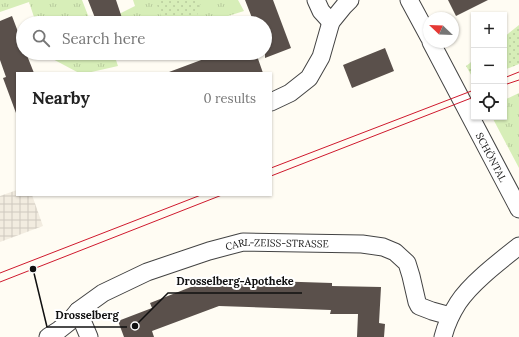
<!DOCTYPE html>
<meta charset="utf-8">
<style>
:root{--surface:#fff;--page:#f6f6f6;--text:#222;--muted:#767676;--line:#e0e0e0}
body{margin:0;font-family:Lora,serif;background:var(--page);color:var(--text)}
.controls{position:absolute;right:12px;top:12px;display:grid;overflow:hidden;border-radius:0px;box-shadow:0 1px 3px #0004}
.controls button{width:36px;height:36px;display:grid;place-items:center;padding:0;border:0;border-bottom:1px solid var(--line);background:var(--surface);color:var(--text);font:20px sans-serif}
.compass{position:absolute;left:423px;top:12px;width:36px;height:36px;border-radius:50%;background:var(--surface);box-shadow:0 1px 3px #0004;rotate:293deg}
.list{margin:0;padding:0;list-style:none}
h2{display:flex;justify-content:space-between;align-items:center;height:52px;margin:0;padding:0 16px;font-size:17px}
h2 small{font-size:13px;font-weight:400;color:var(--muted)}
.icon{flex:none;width:22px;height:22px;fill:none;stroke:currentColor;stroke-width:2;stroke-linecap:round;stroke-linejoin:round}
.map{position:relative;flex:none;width:519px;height:337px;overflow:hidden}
.search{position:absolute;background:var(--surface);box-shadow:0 1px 3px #0004;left:16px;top:16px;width:256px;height:44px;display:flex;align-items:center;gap:10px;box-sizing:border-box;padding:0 14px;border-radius:22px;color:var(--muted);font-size:15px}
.panel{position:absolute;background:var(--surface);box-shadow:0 1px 3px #0004;left:16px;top:72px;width:256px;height:124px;border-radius:0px}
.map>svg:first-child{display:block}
.grass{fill:url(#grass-tufts)}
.park{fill:url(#park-dots)}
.plaza{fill:url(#plaza-grid)}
.building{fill:#5a504b}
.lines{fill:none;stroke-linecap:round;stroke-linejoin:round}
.minor-casing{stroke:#434343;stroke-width:19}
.minor{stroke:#fff;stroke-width:17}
.tram{stroke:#cf192d;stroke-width:1}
.labels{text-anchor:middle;stroke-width:4;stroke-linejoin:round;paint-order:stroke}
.street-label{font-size:10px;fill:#101010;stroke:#fff}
.leader{fill:none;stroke:#101010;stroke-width:1.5}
.callout-dot{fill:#101010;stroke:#fff;stroke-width:1.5}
.callout-label{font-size:11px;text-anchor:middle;font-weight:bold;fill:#101010;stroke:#fff;stroke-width:4;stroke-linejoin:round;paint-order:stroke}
</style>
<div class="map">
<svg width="519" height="337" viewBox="0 0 519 337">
<defs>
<pattern id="grass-tufts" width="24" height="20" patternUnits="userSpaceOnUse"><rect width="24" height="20" fill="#d7eeb8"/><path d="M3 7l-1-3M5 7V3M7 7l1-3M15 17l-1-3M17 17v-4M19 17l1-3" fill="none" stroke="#b8cb9d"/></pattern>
<pattern id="park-dots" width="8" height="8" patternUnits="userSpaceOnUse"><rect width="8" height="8" fill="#d7eeb8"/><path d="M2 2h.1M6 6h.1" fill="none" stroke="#b8cb9d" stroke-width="1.8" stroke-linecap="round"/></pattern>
<pattern id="plaza-grid" width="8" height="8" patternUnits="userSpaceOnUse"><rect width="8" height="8" fill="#f2ece0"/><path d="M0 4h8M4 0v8" fill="none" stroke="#cec9bf"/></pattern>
</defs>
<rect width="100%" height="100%" fill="#fffcf3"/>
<!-- grass -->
<path class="grass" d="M 0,0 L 82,0 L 91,23 L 36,23 L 29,2 L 0,12 Z
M 133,0 L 238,0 L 244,11 L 206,23 L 101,23 L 135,6 Z
M 46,53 L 115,53 L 114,54 L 118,66 L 87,73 L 79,73 L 47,56 Z
M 519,93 L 519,168 L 492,117 L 504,117 L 504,100 Z"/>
<!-- park -->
<path class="park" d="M 155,0 L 201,0 L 197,16 L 177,23 L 164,23 Z
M 519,25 L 519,64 L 504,70 L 504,37 Z
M 474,60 L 474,80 L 466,66 Z"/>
<!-- plaza -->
<path class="plaza" d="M 17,190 L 17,195 L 32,195 L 43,226 L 0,242 L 0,196 Z"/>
<!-- building -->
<path class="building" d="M 88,0 L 116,0 L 122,18 L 117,19 L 119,23 L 97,23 Z
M 245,0 L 273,0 L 291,48 L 265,58 L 265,23 L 254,23 Z
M 448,0 L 488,0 L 456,16 Z
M 12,16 L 23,45 L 23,53 L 26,53 L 34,73 L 17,73 L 17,112 L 16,113 L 3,78 L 6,77 L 0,60 L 0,21 Z
M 385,48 L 394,71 L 352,88 L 343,65 Z
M 220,53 L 256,53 L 263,73 L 170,73 L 169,72 Z
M 213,279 L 332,283 L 332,286 L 381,287 L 379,323 L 385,324 L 384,337 L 357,337 L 358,314 L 330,314 L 331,310 L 219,306 L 152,331 L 154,337 L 124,337 L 118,321 L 152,308 L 150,303 L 201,283 L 212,282 Z"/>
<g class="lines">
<!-- minor casing -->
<g class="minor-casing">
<g id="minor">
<path d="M 316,0 L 321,11 L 331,22"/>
<path d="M 409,0 L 429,37"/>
<path id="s1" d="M 431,42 L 519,209"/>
<path d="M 271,102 L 290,93 L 309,78 L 321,57 L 331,22 L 344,6 L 350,0"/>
<path d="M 78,311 L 89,337"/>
<path id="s2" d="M 48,337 L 59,330 L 69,322 L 78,311 L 103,293 L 147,272 L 209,251 L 243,242 L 362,244 L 383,247 L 395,252 L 407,263 L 411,276 L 417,302 L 419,306 L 432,311 L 450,316"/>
<path d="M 443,337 C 446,325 451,314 458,303 C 471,283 500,261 519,246"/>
</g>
</g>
<!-- minor -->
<use href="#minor" class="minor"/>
<!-- tram -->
<path class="tram" d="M 504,78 L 519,72
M 504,85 L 519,80
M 271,168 L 474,90
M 271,176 L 474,97
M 0,273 L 201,195
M 0,282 L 222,195"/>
</g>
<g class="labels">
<!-- street labels -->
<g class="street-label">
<text dy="4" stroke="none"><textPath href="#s1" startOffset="130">SCHÖNTAL</textPath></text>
<text dy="4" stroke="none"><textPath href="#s2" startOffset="254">CARL-ZEISS-STRASSE</textPath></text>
</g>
</g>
<!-- callouts -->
<path class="leader" d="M135 326L168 293H302M33 269L47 327H127"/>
<g class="callout-dot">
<circle cx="135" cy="326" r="4"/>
<circle cx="33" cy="269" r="4"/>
</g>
<g class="callout-label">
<text x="235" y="285">Drosselberg-Apotheke</text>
<text x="87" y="319">Drosselberg</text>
</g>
</svg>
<div class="controls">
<button>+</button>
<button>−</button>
<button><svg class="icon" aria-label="locate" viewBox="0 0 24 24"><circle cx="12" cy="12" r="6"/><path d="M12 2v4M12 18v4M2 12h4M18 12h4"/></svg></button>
</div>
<svg class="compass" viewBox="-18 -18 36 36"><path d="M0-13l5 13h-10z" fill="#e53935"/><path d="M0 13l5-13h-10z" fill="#767676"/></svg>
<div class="search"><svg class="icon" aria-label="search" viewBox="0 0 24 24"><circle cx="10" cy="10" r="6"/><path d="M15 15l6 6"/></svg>Search here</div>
<section class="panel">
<h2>Nearby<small>0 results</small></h2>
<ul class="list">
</ul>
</section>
</div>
